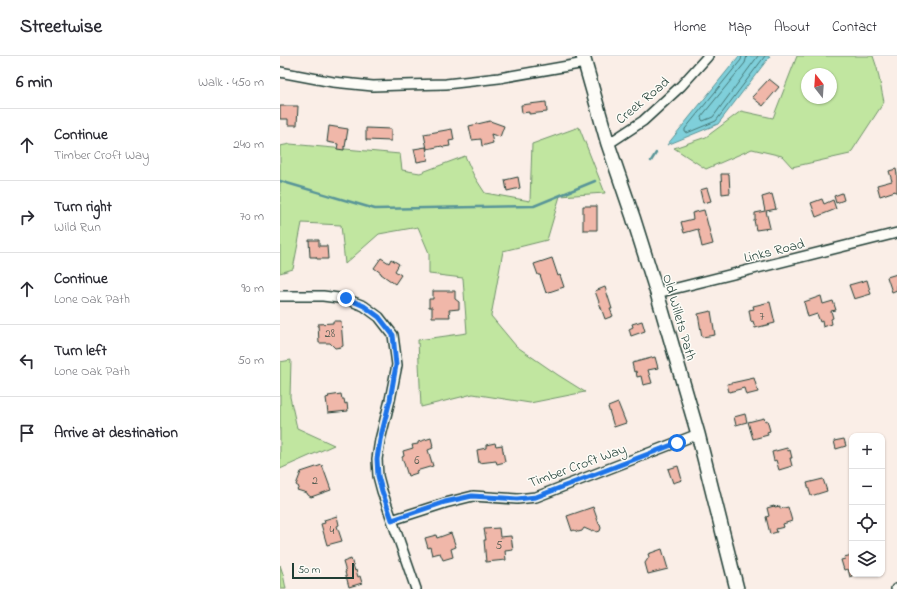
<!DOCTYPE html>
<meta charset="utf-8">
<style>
:root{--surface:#fff;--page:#f2f2f3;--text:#2b2b33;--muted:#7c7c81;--line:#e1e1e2}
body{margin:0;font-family:"Indie Flower",sans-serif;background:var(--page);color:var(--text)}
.controls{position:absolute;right:12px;bottom:12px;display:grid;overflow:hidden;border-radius:8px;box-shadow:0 1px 3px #0004}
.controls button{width:36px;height:36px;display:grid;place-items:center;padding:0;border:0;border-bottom:1px solid var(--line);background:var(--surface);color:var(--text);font:20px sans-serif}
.compass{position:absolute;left:521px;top:12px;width:36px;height:36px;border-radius:50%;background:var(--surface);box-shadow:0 1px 3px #0004;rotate:343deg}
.scale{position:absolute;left:12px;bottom:10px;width:62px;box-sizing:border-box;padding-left:4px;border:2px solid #1f3d34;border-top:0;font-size:11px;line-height:14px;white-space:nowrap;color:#1f3d34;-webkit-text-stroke:3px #fdfcf7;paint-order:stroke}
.stop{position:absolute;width:12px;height:12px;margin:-9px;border:3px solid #1a73e8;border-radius:50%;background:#fff}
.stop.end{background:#1a73e8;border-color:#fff;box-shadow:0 1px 4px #0008}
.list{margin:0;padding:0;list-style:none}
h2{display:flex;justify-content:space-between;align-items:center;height:52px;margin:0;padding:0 16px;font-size:17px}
h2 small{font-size:13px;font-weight:400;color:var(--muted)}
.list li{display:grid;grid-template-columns:26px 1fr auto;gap:12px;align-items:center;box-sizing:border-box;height:72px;padding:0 16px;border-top:1px solid var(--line)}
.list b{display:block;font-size:15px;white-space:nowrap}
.list p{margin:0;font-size:13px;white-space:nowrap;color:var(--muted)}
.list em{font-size:13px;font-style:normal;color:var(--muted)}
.icon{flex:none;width:22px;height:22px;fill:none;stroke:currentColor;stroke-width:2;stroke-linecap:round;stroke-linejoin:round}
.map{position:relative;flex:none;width:617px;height:533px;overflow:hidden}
header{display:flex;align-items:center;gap:24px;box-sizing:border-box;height:56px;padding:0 20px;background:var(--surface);border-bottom:1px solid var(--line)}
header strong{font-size:19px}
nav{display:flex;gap:22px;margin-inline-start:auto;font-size:14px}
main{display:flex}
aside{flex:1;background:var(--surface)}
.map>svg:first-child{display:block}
.green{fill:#c1e6a0;stroke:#70926a;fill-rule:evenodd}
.water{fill:#7fcfda;stroke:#599598}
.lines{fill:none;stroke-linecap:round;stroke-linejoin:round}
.shore{stroke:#457776;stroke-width:1}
.stream{stroke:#599598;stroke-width:2.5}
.building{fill:#f0b7a9;stroke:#1f3d34}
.street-casing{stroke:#1f3d34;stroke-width:12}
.secondary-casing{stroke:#1f3d34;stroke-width:16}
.street{stroke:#fdfcf7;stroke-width:9}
.secondary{stroke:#fdfcf7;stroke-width:13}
.route{stroke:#1a73e8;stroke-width:5}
.labels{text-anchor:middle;stroke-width:3;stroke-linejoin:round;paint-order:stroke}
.number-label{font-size:12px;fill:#535c51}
.street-label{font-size:14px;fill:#1f3d34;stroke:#fdfcf7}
</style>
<header>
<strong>Streetwise</strong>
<nav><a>Home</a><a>Map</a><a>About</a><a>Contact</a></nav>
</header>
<main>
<aside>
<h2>6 min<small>Walk · 450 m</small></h2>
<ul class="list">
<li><svg class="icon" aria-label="ahead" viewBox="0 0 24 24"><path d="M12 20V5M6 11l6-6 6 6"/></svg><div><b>Continue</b><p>Timber Croft Way</p></div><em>240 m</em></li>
<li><svg class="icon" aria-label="right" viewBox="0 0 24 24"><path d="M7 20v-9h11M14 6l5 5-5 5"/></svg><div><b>Turn right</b><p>Wild Run</p></div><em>70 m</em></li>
<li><svg class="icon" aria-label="ahead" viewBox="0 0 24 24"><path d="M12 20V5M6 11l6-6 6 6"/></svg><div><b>Continue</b><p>Lone Oak Path</p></div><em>90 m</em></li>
<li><svg class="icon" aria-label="left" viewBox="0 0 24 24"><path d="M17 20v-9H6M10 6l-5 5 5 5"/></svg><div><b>Turn left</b><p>Lone Oak Path</p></div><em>50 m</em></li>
<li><svg class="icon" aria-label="arrive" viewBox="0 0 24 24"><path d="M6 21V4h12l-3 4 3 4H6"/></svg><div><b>Arrive at destination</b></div></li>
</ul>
</aside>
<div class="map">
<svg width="617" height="533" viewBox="0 0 617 533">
<rect width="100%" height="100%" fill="#faeee7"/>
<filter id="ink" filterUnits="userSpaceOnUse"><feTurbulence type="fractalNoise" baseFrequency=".025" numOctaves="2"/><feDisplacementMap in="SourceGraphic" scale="8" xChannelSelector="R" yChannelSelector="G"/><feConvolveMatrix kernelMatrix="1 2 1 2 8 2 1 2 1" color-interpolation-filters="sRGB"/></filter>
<g filter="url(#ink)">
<!-- green -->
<path class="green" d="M 517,0 L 593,0 L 597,12 L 604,46 L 570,98 L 512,111 L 502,100 L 472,93 L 426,113 L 394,92 L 426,81 L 461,55 L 493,62 ZM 527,18 L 551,18 L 551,42 L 527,42 Z
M 299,71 L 325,137 L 280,140 L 267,184 L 223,195 L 211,260 L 236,290 L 278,319 L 305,336 L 250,347 L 193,338 L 141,351 L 138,284 L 187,277 L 183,222 L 149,218 L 149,197 L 138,171 L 99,178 L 65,208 L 61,169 L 22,167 L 13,213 L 0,217 L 0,90 L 10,88 L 120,98 L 122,114 L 140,117 L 185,100 L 194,120 L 205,137 L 250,145 L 252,88 Z
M 11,304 L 10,341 L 17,372 L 54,389 L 0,413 L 0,306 Z
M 0,509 L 3,518 L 6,533 L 0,533 Z"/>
<!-- water -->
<path class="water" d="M 459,0 L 490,0 L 438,68 L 387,89 Z"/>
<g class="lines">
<!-- shore -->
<path class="shore" d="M 462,0 L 461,4 L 405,73 L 405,76 L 407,77 L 436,65 L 485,0
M 467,0 L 465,7 L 421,61 L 422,64 L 423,65 L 433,61 L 478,0"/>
<!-- stream -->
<path class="stream" d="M 371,105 L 376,97
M 0,125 L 95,153 L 254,150 L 315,125"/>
</g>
<!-- building -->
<path class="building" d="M 489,23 L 499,31 L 483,50 L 472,41 Z
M 266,46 L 267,56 L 249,58 L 249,56 L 242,57 L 241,49 Z
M 0,50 L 18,50 L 17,69 L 8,69 L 8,63 L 0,63 Z
M 210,65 L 224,70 L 220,81 L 211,78 L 213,87 L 202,90 L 201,83 L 192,84 L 189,70 Z
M 49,70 L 68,73 L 65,91 L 64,90 L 64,94 L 57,93 L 58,88 L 47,86 Z
M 86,72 L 111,73 L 111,85 L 86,84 Z
M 172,73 L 174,84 L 169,85 L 170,90 L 163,91 L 162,90 L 147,93 L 144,78 Z
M 146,91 L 148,104 L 137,106 L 134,93 Z
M 616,113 L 617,118 L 617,136 L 615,136 L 615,135 L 600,140 L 597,129 L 612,125 L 609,115 Z
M 441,118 L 449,118 L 450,137 L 442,138 Z
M 238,121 L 240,132 L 227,135 L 225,124 Z
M 427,132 L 431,145 L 423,147 L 420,134 Z
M 562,137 L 564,144 L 556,147 L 554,140 Z
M 492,138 L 496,153 L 486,155 L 490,172 L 476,174 L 474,164 L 475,164 L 475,157 L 485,155 L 482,141 Z
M 542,143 L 544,148 L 553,144 L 556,153 L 536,161 L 531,147 Z
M 303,150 L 317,150 L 317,174 L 303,174 Z
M 424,154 L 433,188 L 422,191 L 418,173 L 404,177 L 401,166 L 413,163 L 412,157 Z
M 29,184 L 39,184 L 39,190 L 47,190 L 48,203 L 37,203 L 36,201 L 30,201 Z
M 101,202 L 109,207 L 111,203 L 119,208 L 115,215 L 121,219 L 115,228 L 101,218 L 101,217 L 94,212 Z
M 272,202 L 278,220 L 280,219 L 284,231 L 266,237 L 260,219 L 258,219 L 254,208 Z
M 617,218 L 617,234 L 612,236 L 607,221 Z
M 587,224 L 591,238 L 574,243 L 569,229 Z
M 325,231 L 332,253 L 330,253 L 333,260 L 325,263 L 315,235 Z
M 153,235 L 175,235 L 175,243 L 179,246 L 179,253 L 169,254 L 170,261 L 152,261 L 152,251 L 149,251 L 149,243 L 153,243 Z
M 541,240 L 543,248 L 553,245 L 556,254 L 551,255 L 553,262 L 551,263 L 552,268 L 543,271 L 542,265 L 540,266 L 537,258 L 528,261 L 524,246 Z
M 490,246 L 495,267 L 475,272 L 473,265 L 471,266 L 469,254 L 474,253 L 473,250 Z
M 431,255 L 435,279 L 422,281 L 418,258 Z
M 53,265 L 61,265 L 63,290 L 61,291 L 55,292 L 50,287 L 39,287 L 38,268 L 53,267 Z
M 362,265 L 365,275 L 351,280 L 349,273 L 353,271 L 352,268 Z
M 375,301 L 378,312 L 368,314 L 372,327 L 363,329 L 361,320 L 357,321 L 356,315 L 354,316 L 352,307 Z
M 474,322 L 478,336 L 466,339 L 464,332 L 449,336 L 447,328 Z
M 61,338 L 62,343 L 64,343 L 65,348 L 67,347 L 68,355 L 48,357 L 46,342 L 49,341 L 48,340 Z
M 338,347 L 346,367 L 334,371 L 328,351 Z
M 465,358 L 467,366 L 456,369 L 454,361 Z
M 484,362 L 485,365 L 487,364 L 490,375 L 487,376 L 488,379 L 473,383 L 468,366 Z
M 151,382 L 153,390 L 152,390 L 153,392 L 148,394 L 153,410 L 136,415 L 137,417 L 128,420 L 122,401 L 124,400 L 123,395 L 133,392 L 132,389 L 138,388 L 138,386 Z
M 564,383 L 566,390 L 556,393 L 554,385 Z
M 215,387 L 216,390 L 222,389 L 225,406 L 217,408 L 216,405 L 199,407 L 197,394 L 206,392 L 206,389 Z
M 507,392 L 508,395 L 510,394 L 512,402 L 510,402 L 512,410 L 499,414 L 496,404 L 494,405 L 492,396 Z
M 42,409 L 51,434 L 31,441 L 28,439 L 27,437 L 17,434 L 19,431 L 16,429 L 21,416 Z
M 398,410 L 402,424 L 393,427 L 388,413 Z
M 543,423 L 547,435 L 531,440 L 527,427 Z
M 494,450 L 495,451 L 500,450 L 500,453 L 508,451 L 512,465 L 503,468 L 504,471 L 496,473 L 497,476 L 490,478 L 486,461 L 489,460 L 487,452 Z
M 313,451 L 319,468 L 320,469 L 321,472 L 320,475 L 317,476 L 313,474 L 311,475 L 304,472 L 302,475 L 298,476 L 294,474 L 292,475 L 287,460 Z
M 57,460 L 59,469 L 57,470 L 62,485 L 47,489 L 41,468 L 45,467 L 44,464 Z
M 219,472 L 220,481 L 231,480 L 233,494 L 225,495 L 226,504 L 206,506 L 204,484 L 206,484 L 204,473 Z
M 171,477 L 176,491 L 171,493 L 173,501 L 163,504 L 160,497 L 152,499 L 150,491 L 148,492 L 145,482 L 156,479 L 157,482 Z
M 382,493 L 388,513 L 368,518 L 365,507 L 369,501 L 368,498 Z
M 572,499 L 572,520 L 570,521 L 568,513 L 564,514 L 561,504 L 565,503 L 564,501 Z
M 71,503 L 75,515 L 76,514 L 78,521 L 80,520 L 82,527 L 69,531 L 65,516 L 66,516 L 63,506 Z"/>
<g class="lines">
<!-- street casing -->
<g class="street-casing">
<path id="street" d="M 0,16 L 53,26 L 93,30 L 123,29 L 166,28 L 219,22 L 305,7
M 328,88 L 363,65 L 401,30 L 428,0
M 377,237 L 617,177
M 0,240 L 43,240 L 66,243 L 84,250 L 99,261 L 113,279 L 117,309 L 110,344 L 100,384 L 97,403 L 98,420 L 102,435 L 136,533
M 112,464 L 165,447 L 193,440 L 237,443 L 256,441 L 418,378
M 616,533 L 617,533"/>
</g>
<!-- secondary casing -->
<g class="secondary-casing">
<path id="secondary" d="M 303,0 L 328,88 L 353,161 L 377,237 L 418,378 L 457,533"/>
</g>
<!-- street -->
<use href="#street" class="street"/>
<!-- secondary -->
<use href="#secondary" class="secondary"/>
</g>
</g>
<g class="lines" filter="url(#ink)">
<!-- route -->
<path class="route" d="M 66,242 L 84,250 L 99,261 L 113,279 L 116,309 L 110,344 L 100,384 L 97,403 L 98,420 L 102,435 L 112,464 L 165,446 L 192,440 L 237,443 L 256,441 L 397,387"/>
</g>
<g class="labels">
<!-- number labels -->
<g class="number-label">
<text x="482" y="264">7</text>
<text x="50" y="281">28</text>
<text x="137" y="408">6</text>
<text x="35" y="428">2</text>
<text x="52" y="478">4</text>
<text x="219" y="493">5</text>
</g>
<!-- street labels -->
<g class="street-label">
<text transform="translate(362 44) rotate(-40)" y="5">Creek Road</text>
<text transform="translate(494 194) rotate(-14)" y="5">Links Road</text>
<text transform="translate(400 261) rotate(74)" y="5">Old Willets Path</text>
<text transform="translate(297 409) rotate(-20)" y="5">Timber Croft Way</text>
</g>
</g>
</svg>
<div class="controls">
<button>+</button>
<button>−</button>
<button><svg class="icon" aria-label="locate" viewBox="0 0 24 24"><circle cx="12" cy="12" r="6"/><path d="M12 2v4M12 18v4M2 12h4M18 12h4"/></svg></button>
<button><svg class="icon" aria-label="layers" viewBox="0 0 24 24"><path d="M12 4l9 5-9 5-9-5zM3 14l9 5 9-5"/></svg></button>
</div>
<svg class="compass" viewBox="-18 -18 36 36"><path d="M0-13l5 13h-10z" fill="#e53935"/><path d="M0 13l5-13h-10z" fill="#7c7c81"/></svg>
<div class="scale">50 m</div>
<div class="stop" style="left:397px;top:387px"></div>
<div class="stop end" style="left:66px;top:242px"></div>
</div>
</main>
